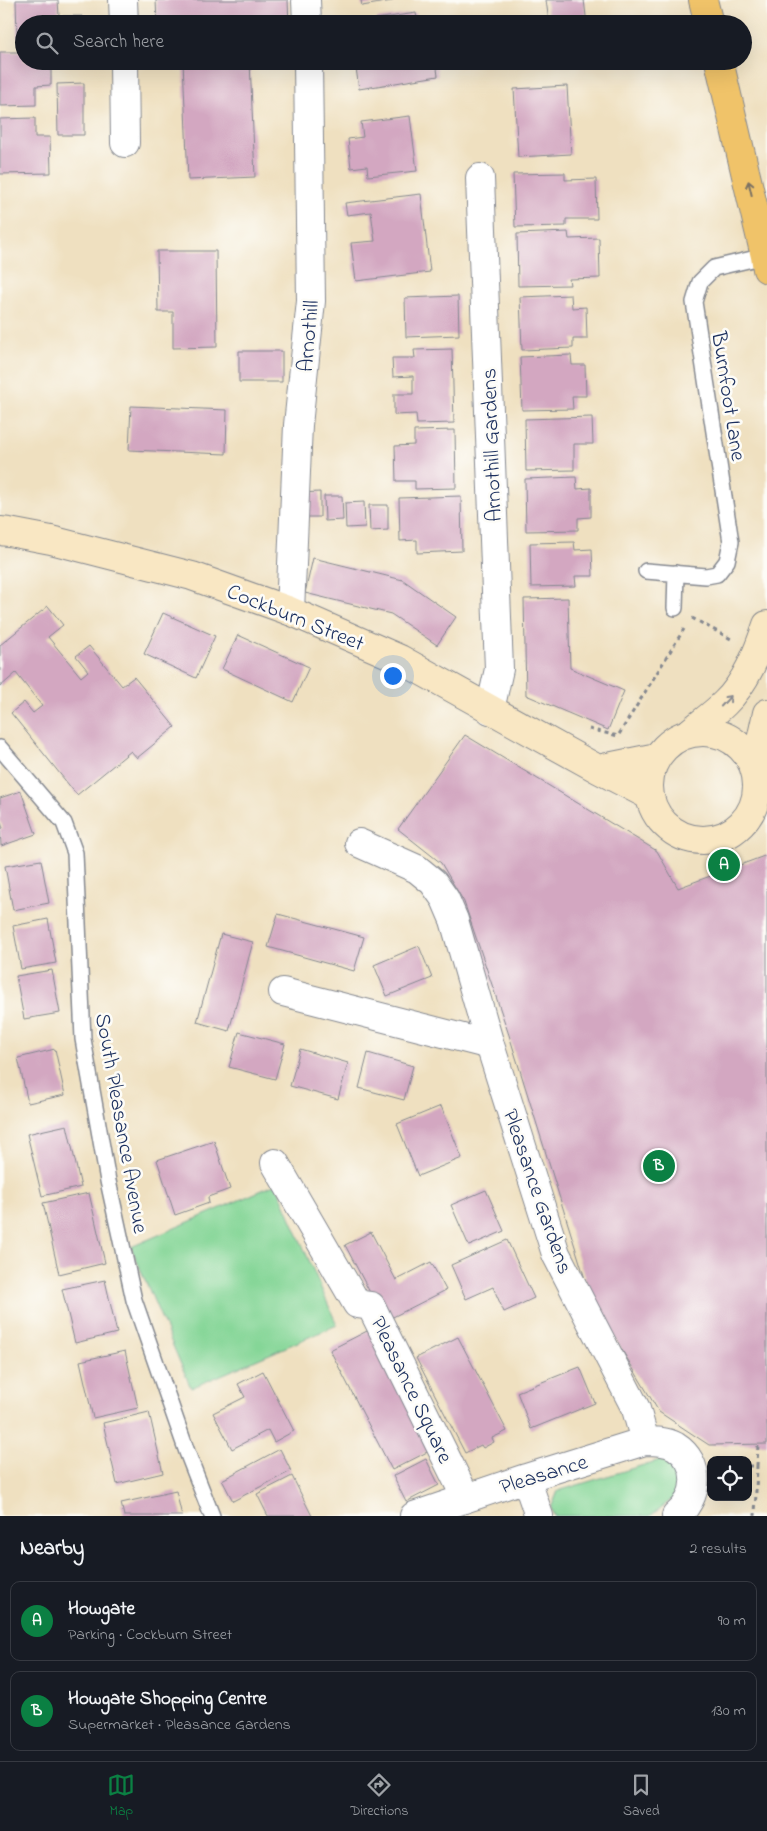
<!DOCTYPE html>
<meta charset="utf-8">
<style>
:root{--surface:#171b24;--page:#20242c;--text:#f1f3f6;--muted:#9ea1a6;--line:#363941;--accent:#0b8043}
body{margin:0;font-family:"Indie Flower",sans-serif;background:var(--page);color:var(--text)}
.controls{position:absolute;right:15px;bottom:15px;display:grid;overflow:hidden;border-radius:10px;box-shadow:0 5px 20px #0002}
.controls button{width:45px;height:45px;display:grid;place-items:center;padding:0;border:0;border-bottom:1px solid var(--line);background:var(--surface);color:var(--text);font:25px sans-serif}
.you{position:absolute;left:392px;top:675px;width:18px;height:18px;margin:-12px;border:4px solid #fff;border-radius:50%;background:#1a73e8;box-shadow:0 0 0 8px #1a73e833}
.badge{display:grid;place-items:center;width:32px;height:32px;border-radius:50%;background:var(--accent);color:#fff;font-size:16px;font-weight:700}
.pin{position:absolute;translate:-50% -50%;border:2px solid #fff;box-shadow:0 1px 5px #0006}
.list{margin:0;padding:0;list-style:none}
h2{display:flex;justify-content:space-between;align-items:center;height:65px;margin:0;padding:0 20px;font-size:21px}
h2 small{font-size:16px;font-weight:400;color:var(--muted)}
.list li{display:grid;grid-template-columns:32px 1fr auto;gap:15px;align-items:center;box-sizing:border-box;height:80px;margin:0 10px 10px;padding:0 10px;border:1px solid var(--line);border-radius:10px}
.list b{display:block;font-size:19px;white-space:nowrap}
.list p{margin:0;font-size:16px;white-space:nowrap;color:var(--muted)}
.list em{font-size:16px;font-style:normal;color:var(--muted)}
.icon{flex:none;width:28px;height:28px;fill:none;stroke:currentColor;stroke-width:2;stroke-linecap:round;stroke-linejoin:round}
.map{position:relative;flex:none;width:767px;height:1516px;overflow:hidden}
.search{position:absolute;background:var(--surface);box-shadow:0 5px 20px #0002;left:15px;right:15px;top:15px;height:55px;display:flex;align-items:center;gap:12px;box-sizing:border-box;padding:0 18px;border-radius:28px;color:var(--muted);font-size:19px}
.sheet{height:245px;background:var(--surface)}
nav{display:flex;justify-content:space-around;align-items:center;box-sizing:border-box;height:70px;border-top:1px solid var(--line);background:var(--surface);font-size:14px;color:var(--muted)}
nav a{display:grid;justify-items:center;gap:2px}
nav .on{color:var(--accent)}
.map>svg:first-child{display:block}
.green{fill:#85d697;stroke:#50827a}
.building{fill:#d3a7c1}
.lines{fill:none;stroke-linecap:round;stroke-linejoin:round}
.service-casing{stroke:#85888f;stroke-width:18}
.minor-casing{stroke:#85888f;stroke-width:30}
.secondary-casing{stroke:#85888f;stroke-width:30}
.primary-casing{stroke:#85888f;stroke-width:30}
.path{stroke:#85888f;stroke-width:3;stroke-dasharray:4 4;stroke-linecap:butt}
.service{stroke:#fff;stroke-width:15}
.minor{stroke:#fff;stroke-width:28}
.secondary{stroke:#f9e7c3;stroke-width:28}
.primary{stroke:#f0c369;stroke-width:28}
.oneway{stroke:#7b7263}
.oneway2{stroke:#8a8b90}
.labels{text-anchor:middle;stroke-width:5;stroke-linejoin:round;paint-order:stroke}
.street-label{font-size:22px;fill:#1b2f5e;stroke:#fdfcf7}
</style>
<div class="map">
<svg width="767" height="1516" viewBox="0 0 767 1516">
<rect width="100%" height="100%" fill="#fdfcf7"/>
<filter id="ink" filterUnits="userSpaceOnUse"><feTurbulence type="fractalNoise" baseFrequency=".02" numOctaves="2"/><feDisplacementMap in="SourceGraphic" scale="10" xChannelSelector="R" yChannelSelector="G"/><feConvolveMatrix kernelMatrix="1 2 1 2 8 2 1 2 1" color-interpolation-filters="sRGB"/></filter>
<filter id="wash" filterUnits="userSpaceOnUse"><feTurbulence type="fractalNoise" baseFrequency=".0096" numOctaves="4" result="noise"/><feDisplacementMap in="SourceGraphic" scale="20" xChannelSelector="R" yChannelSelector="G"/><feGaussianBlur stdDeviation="1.12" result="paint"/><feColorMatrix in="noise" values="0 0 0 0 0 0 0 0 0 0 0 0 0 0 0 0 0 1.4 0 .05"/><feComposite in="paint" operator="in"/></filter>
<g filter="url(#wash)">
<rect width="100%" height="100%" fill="#efe0c0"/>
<!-- green -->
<path class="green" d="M 276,1184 L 337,1325 L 191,1388 L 131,1247 Z
M 660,1460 L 671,1465 L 675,1469 L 678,1475 L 679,1487 L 674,1498 L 650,1516 L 554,1516 L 551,1508 L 558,1491 Z"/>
<g id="blocks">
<!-- building -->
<path class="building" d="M 16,0 L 58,0 L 59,16 L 82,16 L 82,24 L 24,24 L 24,37 L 17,37 Z
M 156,0 L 288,0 L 289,24 L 157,24 Z
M 361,0 L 392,0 L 392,1 L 362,6 Z
M 546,0 L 584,0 L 587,24 L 541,24 L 549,22 Z
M 416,13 L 418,24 L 377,24 L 376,19 Z
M 0,52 L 24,52 L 24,61 L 51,61 L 51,85 L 36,86 L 36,105 L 0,106 Z
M 183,61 L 250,61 L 255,177 L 188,180 Z
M 355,61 L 436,61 L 438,76 L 359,89 Z
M 84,83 L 84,135 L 58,135 L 57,84 Z
M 567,86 L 571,154 L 518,157 L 514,89 Z
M 410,116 L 417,171 L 368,176 L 367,166 L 351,168 L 348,139 L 363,137 L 361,122 Z
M 35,118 L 35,137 L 50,137 L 51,173 L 0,174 L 0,119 Z
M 565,173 L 565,180 L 596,179 L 597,219 L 566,219 L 566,226 L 515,227 L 513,174 Z
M 421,194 L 430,272 L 356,281 L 351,243 L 375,241 L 371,212 L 347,215 L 345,203 Z
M 568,232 L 569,239 L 599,238 L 600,278 L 569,279 L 570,285 L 518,286 L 517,234 Z
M 157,251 L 216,251 L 217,347 L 173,348 L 173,312 L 158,312 Z
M 571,295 L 572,308 L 586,307 L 587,339 L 573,339 L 573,348 L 522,350 L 520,297 Z
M 458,296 L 459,335 L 406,337 L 405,298 Z
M 452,349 L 454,423 L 417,424 L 416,414 L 394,415 L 394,394 L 413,394 L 413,376 L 393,377 L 392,358 L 415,358 L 414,350 Z
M 239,351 L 282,351 L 282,382 L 239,382 Z
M 571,355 L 572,365 L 585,365 L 586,396 L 572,396 L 573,409 L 522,410 L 520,357 Z
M 131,406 L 227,410 L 226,454 L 129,450 Z
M 592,417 L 593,444 L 574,444 L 574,470 L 526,471 L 525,419 Z
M 455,430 L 456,488 L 415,489 L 415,481 L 396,481 L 395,446 L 414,445 L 414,431 Z
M 576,477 L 577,489 L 591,488 L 591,517 L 578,518 L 578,530 L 526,531 L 525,479 Z
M 320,492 L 320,517 L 299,517 L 299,493 Z
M 324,496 L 342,496 L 343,520 L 325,521 Z
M 461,496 L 462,551 L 417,553 L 417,540 L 400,541 L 399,498 Z
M 364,502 L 365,527 L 346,528 L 345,503 Z
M 369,505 L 388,505 L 388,530 L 370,531 Z
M 574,542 L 575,550 L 592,549 L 593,576 L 575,576 L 576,586 L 531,587 L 530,543 Z
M 313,558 L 403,580 L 456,617 L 437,645 L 391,614 L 305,593 Z
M 568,598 L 570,668 L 624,691 L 608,730 L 526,695 L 524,599 Z
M 48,606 L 63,625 L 48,637 L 81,677 L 88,671 L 76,656 L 89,646 L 122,686 L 134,677 L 175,727 L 137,758 L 131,751 L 77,795 L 11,713 L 24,702 L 33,713 L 42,706 L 16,673 L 0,687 L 0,645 Z
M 163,613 L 215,636 L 196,678 L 144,654 Z
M 238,635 L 309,667 L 293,702 L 222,669 Z
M 465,735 L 657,851 L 678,888 L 767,855 L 767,1444 L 709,1445 L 659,1412 L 591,1298 L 509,1035 L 464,902 L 441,863 L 398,829 Z
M 21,791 L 36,834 L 1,846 L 0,829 L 3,828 L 0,820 L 0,798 Z
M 41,860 L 49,903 L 13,910 L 5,866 Z
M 278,914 L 364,937 L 354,971 L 268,947 Z
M 48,919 L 56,963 L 21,969 L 13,926 Z
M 221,934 L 253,942 L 229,1031 L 197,1022 Z
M 419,946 L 432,978 L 387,996 L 374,965 Z
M 52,970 L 60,1013 L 24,1019 L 16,976 Z
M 239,1032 L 285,1044 L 275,1079 L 229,1067 Z
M 55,1049 L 65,1095 L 28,1103 L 18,1058 Z
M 300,1049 L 348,1063 L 338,1099 L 290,1086 Z
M 368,1053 L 413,1066 L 404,1100 L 359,1088 Z
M 441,1106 L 462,1158 L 418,1176 L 397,1124 Z
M 67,1125 L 81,1187 L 42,1196 L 27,1134 Z
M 214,1141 L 230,1189 L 208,1197 L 209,1203 L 175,1215 L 157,1160 Z
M 486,1190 L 504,1231 L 469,1246 L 451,1205 Z
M 89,1193 L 105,1263 L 59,1274 L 43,1203 Z
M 371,1232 L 396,1280 L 431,1262 L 446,1290 L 385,1321 L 345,1245 Z
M 507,1240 L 534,1298 L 504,1312 L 493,1287 L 466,1299 L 451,1265 Z
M 105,1280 L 117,1333 L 75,1343 L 62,1289 Z
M 371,1329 L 433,1449 L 392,1470 L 330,1350 Z
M 458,1337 L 507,1431 L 492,1438 L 494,1442 L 483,1448 L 481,1445 L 465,1453 L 416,1358 Z
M 125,1351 L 138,1408 L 93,1418 L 80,1361 Z
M 580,1367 L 595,1403 L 531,1429 L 517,1392 Z
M 263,1371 L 294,1431 L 274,1442 L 268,1430 L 232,1449 L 213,1413 L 245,1397 L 238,1384 Z
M 149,1412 L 163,1473 L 117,1484 L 103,1423 Z
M 280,1449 L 291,1471 L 233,1501 L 222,1480 Z
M 426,1459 L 439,1485 L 406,1502 L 393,1476 Z
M 292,1476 L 312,1516 L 268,1516 L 257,1494 Z
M 176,1491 L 182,1516 L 124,1516 L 121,1503 Z"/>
</g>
</g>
<g filter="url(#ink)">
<use href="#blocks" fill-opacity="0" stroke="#85888f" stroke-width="1"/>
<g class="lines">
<!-- service casing -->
<g class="service-casing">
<path id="service" d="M 646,571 L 706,576 L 717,574 L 727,561 L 731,542 L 694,302 L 700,282 L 714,268 L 765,256
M 675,608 L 676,573
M 0,748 L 64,823 L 75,853 L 83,1039 L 108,1181 L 134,1300 L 187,1452 L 212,1516"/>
</g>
<!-- minor casing -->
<g class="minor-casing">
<path id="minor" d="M 123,0 L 124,24
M 306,0 L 307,24
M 124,61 L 125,143
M 480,178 L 499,669 L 490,710
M 290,611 L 298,425 L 311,301 L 308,61
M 359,843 L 417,869 L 433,882 L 445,899 L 454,920 L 490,1045 L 556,1254 L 636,1409 L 645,1441
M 283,992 L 490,1045
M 275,1163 L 357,1304 L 371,1306 L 466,1498
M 526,1478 L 539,1516
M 414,1516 L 526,1478 L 645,1441 C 655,1441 666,1441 675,1446 C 702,1463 699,1498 676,1516"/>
</g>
<!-- secondary casing -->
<g class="secondary-casing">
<path id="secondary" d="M 0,531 L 9,532 L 51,540 L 192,576 L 290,611 L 400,659 L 598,769 L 650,796
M649 786a54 54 0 1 1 108 0a54 54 0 1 1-108 0Z
M 689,733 C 701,723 714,714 725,703 C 746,683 758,652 767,625
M 755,768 L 767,713
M 598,769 L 657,757"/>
</g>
<!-- primary casing -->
<g class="primary-casing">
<path id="primary" d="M 703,0 L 709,24
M 719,61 L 765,256 L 767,269"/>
</g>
<!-- path -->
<path class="path" d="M 692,618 L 733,640
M 589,729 L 618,736 L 684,629
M 747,820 L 767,809
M 748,1466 L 757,1466 L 755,1516
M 757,1466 L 758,1444"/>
<!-- service -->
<use href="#service" class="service"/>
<!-- minor -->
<use href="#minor" class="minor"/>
<!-- secondary -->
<use href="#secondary" class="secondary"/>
<!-- primary -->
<use href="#primary" class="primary"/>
</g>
<!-- one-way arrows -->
<defs><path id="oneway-shaft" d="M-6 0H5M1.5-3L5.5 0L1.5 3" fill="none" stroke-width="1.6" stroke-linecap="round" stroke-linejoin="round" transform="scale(1.25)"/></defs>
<use class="oneway" href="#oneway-shaft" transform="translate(750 188) rotate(-103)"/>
<use class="oneway2" href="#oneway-shaft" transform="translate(726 701) rotate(-47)"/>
</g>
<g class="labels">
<!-- street labels -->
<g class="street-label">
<text transform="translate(307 336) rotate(-85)" y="8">Arnothill</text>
<text transform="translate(730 396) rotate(81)" y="8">Burnfoot Lane</text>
<text transform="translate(490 445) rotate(-92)" y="8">Arnothill Gardens</text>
<text transform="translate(296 616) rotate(22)" y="8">Cockburn Street</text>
<text transform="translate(123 1123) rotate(80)" y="8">South Pleasance Avenue</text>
<text transform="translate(539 1191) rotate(71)" y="8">Pleasance Gardens</text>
<text transform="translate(413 1389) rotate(64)" y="8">Pleasance Square</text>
<text transform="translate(543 1473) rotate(-17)" y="8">Pleasance</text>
</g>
</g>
</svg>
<div class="controls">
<button><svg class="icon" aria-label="locate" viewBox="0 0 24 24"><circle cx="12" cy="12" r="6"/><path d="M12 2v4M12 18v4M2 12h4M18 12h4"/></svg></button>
</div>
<div class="you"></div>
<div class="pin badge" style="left:724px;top:865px">A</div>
<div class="pin badge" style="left:659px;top:1166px">B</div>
<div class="search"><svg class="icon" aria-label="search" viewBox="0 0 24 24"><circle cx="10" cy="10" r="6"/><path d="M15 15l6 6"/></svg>Search here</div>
</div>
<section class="sheet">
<h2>Nearby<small>2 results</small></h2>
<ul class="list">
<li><span class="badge">A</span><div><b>Howgate</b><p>Parking · Cockburn Street</p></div><em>90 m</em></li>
<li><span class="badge">B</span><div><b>Howgate Shopping Centre</b><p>Supermarket · Pleasance Gardens</p></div><em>130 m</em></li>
</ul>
</section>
<nav>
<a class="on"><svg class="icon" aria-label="map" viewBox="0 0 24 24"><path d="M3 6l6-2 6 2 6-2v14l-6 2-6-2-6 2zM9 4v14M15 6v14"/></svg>Map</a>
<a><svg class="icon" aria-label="directions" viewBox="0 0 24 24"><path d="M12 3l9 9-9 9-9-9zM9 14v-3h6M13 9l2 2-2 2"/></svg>Directions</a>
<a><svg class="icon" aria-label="saved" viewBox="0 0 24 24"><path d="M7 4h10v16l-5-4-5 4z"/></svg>Saved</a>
</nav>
